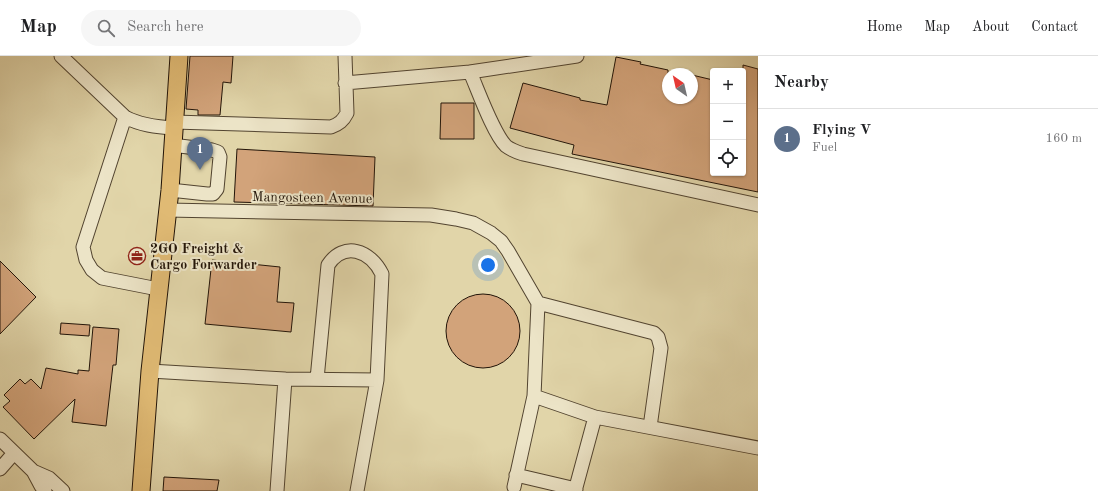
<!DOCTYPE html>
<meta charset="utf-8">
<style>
:root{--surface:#fff;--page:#f6f6f6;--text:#202124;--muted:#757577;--line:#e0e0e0;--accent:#8f2418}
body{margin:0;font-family:"Old Standard TT",serif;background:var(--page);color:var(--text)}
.controls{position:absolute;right:12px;top:12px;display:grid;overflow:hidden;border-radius:4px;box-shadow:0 1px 3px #0004}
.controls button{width:36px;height:36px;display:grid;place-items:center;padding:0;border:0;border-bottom:1px solid var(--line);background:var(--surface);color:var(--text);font:20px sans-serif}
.compass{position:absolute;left:662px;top:12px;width:36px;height:36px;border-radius:50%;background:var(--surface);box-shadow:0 1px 3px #0004;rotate:326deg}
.you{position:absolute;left:488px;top:209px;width:14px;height:14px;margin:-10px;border:3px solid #fff;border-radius:50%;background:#1a73e8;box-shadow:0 0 0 6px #1a73e833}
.badge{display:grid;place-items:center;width:26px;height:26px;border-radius:50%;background:var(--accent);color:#fff;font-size:13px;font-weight:700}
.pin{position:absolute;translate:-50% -33px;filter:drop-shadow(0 1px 2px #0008)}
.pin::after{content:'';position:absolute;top:21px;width:14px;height:12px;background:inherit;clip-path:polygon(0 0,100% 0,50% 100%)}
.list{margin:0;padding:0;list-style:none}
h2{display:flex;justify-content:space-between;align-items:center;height:52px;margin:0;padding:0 16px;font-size:17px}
h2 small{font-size:13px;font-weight:400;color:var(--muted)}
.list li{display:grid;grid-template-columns:26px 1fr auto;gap:12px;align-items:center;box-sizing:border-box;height:60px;padding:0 16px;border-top:1px solid var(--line)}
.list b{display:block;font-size:15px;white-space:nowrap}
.list p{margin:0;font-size:13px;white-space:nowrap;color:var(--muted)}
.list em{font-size:13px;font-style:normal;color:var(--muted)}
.icon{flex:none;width:22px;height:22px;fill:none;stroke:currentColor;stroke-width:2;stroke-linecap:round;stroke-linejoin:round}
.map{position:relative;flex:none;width:758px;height:435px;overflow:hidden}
header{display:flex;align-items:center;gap:24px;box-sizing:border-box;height:56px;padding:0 20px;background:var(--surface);border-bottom:1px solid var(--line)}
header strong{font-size:19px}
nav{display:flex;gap:22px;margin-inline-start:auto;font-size:14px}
.search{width:280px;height:36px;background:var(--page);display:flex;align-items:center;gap:10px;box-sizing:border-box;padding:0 14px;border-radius:22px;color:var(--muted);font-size:15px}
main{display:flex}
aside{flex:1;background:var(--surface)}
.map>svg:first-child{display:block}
.building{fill:#d2a37a;stroke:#221408}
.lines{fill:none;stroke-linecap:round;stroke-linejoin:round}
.minor-casing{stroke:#524430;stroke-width:15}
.major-casing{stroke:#221408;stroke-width:19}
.minor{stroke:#ece4c7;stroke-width:13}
.major{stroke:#e0ba74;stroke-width:17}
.labels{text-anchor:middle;stroke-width:4;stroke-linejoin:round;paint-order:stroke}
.street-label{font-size:14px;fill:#221408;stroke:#ece4c7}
.poi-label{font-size:14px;font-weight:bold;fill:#221408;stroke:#ece4c7;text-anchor:start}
</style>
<header>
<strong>Map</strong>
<div class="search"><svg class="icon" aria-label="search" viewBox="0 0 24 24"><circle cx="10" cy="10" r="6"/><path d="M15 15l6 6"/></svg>Search here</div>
<nav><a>Home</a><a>Map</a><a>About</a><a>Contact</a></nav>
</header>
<main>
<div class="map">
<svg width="758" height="435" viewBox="0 0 758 435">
<rect width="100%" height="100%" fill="#e1d5a9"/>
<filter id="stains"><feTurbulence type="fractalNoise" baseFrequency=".005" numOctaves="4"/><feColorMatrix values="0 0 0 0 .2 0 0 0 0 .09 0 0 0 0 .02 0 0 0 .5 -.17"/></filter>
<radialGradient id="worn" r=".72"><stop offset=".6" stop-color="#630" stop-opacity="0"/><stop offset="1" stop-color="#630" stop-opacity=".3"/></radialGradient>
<!-- building -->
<path class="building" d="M 190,0 L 233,0 L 231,27 L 223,26 L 220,59 L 198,59 L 198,54 L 186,53 Z
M 616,1 L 641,6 L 640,8 L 668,14 L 668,42 L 692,42 L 692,19 L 713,24 L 713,117 L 743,117 L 743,9 L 758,13 L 758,136 L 572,98 L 574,89 L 510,72 L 523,27 L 580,42 L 580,44 L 607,49 Z
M 441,47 L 474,47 L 474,83 L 440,83 Z
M 237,93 L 375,101 L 373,150 L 234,146 Z
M 212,204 L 280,211 L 277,246 L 294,247 L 291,276 L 205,268 Z
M 0,205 L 36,241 L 0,278 Z
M446 275a37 37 0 1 1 74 0a37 37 0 1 1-74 0Z
M 61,267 L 90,269 L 89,280 L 60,278 Z
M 93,271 L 119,273 L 116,309 L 113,309 L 106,370 L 72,366 L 75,343 L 34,383 L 3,351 L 10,345 L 4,339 L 20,323 L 25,328 L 31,323 L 41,333 L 46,312 L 78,318 L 78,314 L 89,315 Z
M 164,421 L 219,424 L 217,435 L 163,435 Z"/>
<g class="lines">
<!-- minor casing -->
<g class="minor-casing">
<path id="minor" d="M 61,0 L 125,61 C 140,69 156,71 174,72
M 470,16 L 577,0
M 345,27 L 470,16 C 478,34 493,77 506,90 C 511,94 517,96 523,98 L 758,149
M 125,61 L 83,191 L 86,204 L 92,214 L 102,222 L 158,233
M 174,66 L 331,71 C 339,68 343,65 347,57 L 345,0
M 170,134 L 207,138 L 213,138 L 217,133 L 220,101 L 218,96 L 212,94 L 172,89
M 167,154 L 431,159 L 456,163 L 473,167 L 491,177 L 501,185 L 508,195 L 538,247 L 534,340 L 514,431
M 538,247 L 654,277 L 658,281 L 661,292 L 650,371
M 150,315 L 285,323 L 377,324
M 317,323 L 328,209 C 344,185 370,194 382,218 L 377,324 L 357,435
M 534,340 L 595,361 L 758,392
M 0,383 L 33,415 L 41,430 L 45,435
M 0,413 L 14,397
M 33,415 L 49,422 L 63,435
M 516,419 L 576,433
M 277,435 L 285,323
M 575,435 L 595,361"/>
</g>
<!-- major casing -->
<g class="major-casing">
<path id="major" d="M 141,435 L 150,315 L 170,134 L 179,0"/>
</g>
<!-- minor -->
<use href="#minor" class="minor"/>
<!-- major -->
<use href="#major" class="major"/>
</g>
<!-- icons -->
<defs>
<g id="office-ring" transform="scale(0.9)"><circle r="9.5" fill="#ece4c7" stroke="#8f2418" stroke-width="1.5"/><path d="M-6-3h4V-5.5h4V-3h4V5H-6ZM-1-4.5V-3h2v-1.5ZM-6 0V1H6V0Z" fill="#8f2418"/></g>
</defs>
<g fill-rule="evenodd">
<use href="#office-ring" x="137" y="200"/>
</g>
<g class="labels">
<!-- street labels -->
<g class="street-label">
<text transform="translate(312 141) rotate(1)" y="5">Mangosteen Avenue</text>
</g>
<!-- poi labels -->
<g class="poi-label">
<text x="150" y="197">2GO Freight &amp;<tspan x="150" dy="16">Cargo Forwarder</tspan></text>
</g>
</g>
<rect width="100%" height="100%" filter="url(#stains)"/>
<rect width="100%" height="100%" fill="url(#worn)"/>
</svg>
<div class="controls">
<button>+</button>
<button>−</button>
<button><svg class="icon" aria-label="locate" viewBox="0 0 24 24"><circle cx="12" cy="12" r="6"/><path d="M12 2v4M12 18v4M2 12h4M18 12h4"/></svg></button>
</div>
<svg class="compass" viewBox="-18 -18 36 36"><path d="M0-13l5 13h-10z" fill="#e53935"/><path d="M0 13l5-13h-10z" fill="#757577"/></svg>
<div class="you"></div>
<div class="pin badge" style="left:200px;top:114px;background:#5c6f8a">1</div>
</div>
<aside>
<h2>Nearby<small></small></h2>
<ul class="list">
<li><span class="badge" style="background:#5c6f8a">1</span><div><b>Flying V</b><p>Fuel</p></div><em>160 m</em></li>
</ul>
</aside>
</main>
